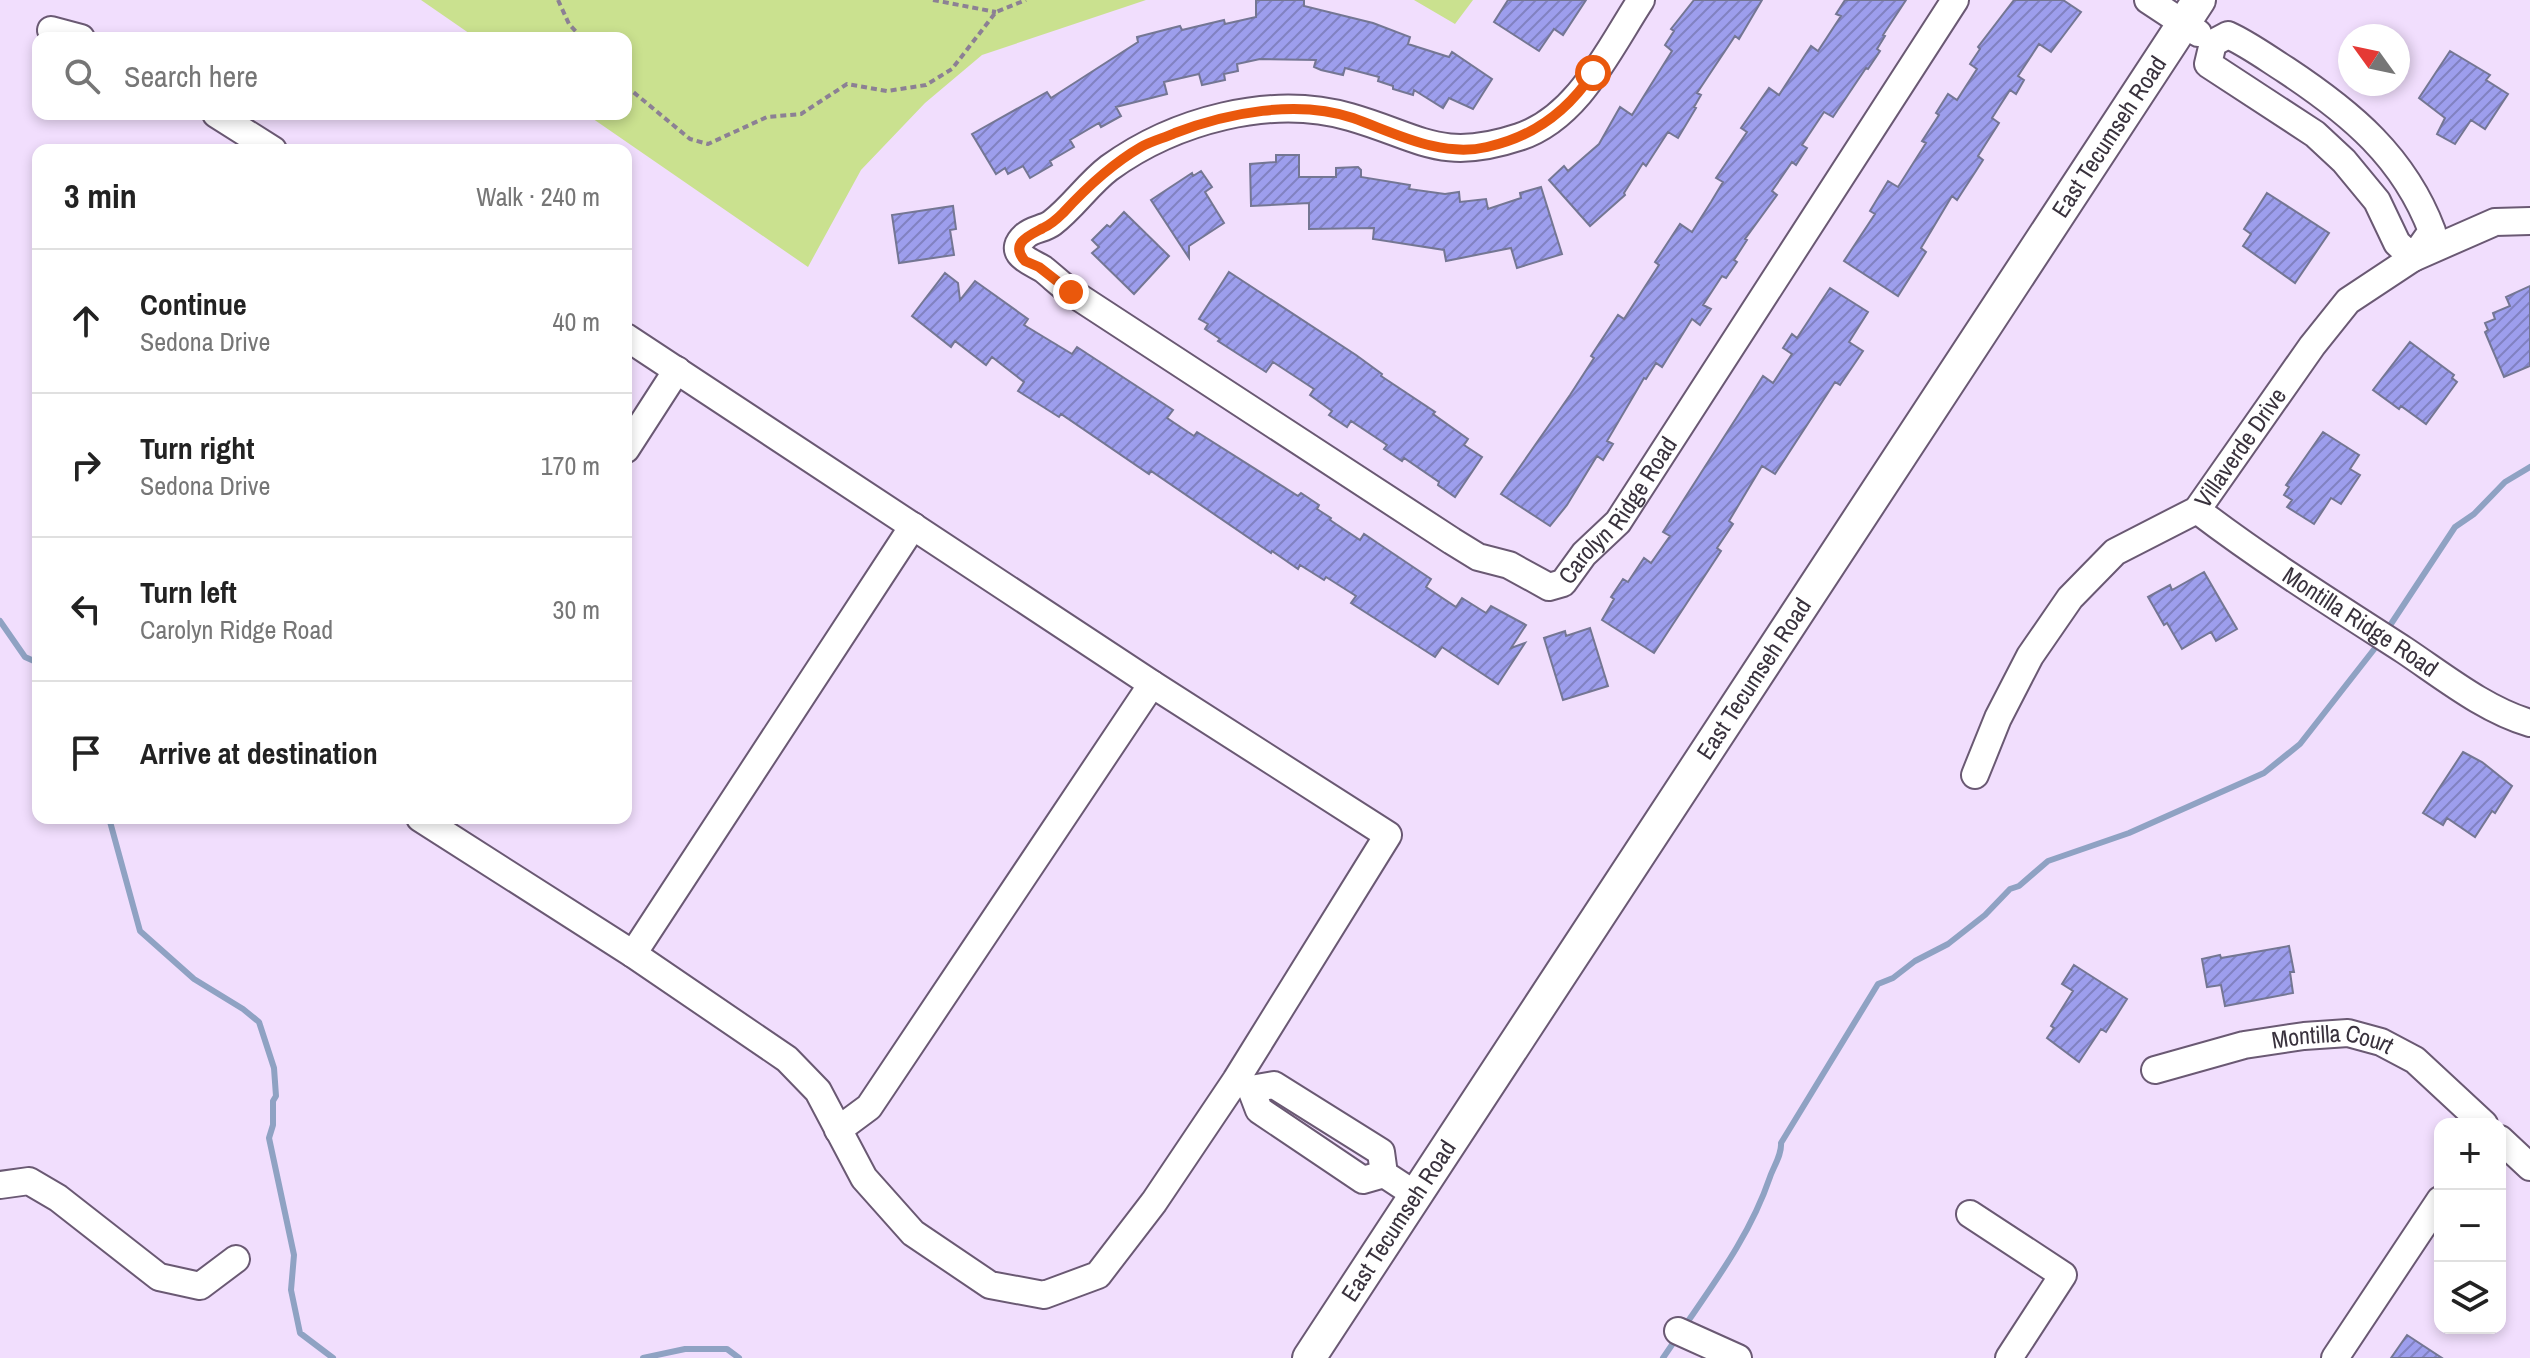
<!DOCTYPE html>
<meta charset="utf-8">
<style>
:root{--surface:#fff;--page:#f6f6f6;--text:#222;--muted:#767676;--line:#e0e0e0}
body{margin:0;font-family:"Archivo Narrow",sans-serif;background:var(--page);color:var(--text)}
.controls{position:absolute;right:24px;bottom:24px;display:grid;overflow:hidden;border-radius:16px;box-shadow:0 4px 12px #0003}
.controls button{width:72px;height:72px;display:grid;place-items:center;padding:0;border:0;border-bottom:2px solid var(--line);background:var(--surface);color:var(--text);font:40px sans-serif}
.compass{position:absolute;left:2338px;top:24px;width:72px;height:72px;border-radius:50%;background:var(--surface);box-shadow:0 4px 12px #0003;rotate:303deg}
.stop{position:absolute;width:24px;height:24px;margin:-18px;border:6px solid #ea580c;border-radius:50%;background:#fff}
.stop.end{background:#ea580c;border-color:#fff;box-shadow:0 2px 8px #0008}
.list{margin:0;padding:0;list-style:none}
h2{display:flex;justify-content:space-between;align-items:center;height:104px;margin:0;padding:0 32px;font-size:34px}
h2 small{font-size:26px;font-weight:400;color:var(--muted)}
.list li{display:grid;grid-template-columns:52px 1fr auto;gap:24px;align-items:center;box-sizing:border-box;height:144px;padding:0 32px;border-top:2px solid var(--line)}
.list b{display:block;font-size:30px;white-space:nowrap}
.list p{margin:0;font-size:26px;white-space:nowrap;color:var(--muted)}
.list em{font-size:26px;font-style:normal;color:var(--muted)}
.icon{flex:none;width:44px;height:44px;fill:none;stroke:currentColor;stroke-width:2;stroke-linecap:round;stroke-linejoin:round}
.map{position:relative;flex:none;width:2530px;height:1358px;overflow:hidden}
.search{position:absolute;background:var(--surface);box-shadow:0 4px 12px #0003;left:32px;top:32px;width:600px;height:88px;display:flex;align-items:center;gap:20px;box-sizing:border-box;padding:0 28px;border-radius:16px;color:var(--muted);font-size:30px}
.panel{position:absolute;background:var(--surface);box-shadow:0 4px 12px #0003;left:32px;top:144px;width:600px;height:680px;border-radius:16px}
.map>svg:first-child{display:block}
.park{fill:#cae18f}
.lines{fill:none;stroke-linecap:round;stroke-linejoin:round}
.stream{stroke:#8fa2c3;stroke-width:6}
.building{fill:url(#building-hatch);stroke:#747693;stroke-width:2}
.minor-casing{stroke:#6a5973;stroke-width:30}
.major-casing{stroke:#6a5973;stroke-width:36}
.path{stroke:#8c8094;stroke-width:4;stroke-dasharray:6 4;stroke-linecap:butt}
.minor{stroke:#fff;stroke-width:26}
.major{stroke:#fff;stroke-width:32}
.route{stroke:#ea580c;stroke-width:10}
.labels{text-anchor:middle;stroke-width:6;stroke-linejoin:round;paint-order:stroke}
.street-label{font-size:24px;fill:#39323d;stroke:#f8f0fd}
</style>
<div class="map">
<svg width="2530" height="1358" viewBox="0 0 2530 1358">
<defs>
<pattern id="building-hatch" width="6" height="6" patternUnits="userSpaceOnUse" patternTransform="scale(2)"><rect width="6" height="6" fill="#9d9eed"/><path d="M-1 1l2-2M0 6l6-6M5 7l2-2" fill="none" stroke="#8181c1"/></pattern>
</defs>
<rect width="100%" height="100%" fill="#f1defd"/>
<!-- park -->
<path class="park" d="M 421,0 L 1146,0 L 982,55 L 925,103 L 861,170 L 808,267 L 586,114 L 626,114 L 626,38 L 476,38 Z
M 1414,0 L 1473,0 L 1455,24 Z"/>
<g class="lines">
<!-- stream -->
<path class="stream" d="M 0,621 L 25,657 L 34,661 L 38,669
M 2387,630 L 2455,527 L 2474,514 L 2505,482 L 2530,467
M 109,818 L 140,931 L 194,979 L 243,1009 L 259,1022 L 274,1068 L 276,1096 L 273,1101 L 273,1125 L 269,1138 L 294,1255 L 291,1290 L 300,1333 L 333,1358
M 1684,1327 C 1717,1279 1751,1233 1770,1177 C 1774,1166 1782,1154 1781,1143 L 1878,984 L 1893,978 L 1915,961 L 1948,944 L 1985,915 L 2010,889 L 2019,886 L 2048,861 L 2129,833 L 2264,773 L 2300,744 L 2379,643
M 643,1358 L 685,1349 L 727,1349 L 739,1358
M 1663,1358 L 1678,1336"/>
</g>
<!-- building -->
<path class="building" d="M 1256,0 L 1304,0 L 1304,6 L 1373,23 L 1410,37 L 1408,44 L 1449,57 L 1452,52 L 1492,79 L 1473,109 L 1449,98 L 1443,108 L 1414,90 L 1413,95 L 1393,89 L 1393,86 L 1378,81 L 1379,77 L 1345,68 L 1343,75 L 1321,70 L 1314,67 L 1316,60 L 1260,59 L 1237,64 L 1238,71 L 1224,74 L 1225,80 L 1202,85 L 1199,74 L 1164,82 L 1167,94 L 1116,107 L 1121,116 L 1101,127 L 1099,123 L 1070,140 L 1074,147 L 1050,161 L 1052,165 L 1030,178 L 1023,166 L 1008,174 L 1005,168 L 996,174 L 972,134 L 1047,92 L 1051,98 L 1138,42 L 1137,37 L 1180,26 L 1182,30 L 1224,20 L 1225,24 L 1256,17 Z
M 1508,0 L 1586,0 L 1563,35 L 1554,29 L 1539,51 L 1494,22 Z
M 1694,0 L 1762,0 L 1739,39 L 1735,36 L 1697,93 L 1701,95 L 1694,107 L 1696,108 L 1678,138 L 1668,132 L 1646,166 L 1643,163 L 1624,193 L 1625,195 L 1590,226 L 1549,180 L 1564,166 L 1568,171 L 1599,144 L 1620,107 L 1632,115 L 1672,51 L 1665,45 L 1674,31 L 1671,29 Z
M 1845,0 L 1906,0 L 1883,35 L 1885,36 L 1877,49 L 1880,51 L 1868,69 L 1866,68 L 1833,117 L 1824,112 L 1802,145 L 1807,148 L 1796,165 L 1792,162 L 1772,191 L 1777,195 L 1745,239 L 1747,240 L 1734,260 L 1737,262 L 1726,278 L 1722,276 L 1703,305 L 1711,309 L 1700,325 L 1692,319 L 1662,367 L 1656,363 L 1646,379 L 1644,378 L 1607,441 L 1613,444 L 1603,460 L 1597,456 L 1567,505 L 1550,526 L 1501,494 L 1570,395 L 1594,358 L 1591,356 L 1618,315 L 1624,319 L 1659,265 L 1655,262 L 1680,224 L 1692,232 L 1711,202 L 1723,182 L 1716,178 L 1747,132 L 1741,128 L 1769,88 L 1779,95 L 1811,46 L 1818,51 L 1841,16 L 1836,14 Z
M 2014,0 L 2063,0 L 2081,12 L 2051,52 L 2039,44 L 2018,76 L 2024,80 L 2016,94 L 2010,90 L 1992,118 L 1999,123 L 1978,156 L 1983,160 L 1957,200 L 1952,196 L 1921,248 L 1926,252 L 1898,296 L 1844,261 L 1875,214 L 1870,211 L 1888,181 L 1898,187 L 1926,143 L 1922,141 L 1939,115 L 1936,113 L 1948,94 L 1957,100 L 1977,69 L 1970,64 L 1980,49 L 1978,47 Z
M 2450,51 L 2490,75 L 2486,80 L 2508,94 L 2485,129 L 2471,120 L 2455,144 L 2437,134 L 2445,118 L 2419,98 Z
M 1276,155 L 1299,155 L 1299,177 L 1336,177 L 1336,168 L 1358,167 L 1361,170 L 1361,177 L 1410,185 L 1409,189 L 1445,194 L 1459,192 L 1460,202 L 1486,199 L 1488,209 L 1521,198 L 1520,193 L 1541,187 L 1562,254 L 1517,268 L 1511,248 L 1446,261 L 1444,250 L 1373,239 L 1374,228 L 1309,229 L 1309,203 L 1251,206 L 1250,164 L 1276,162 Z
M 1201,171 L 1212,187 L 1205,192 L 1224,223 L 1189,246 L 1189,258 L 1151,200 L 1192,173 L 1193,176 Z
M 2267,193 L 2329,233 L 2295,283 L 2243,246 L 2251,234 L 2244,229 Z
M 953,206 L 956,229 L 950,230 L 954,255 L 899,263 L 892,215 Z
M 1124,212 L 1169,256 L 1134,294 L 1092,253 L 1099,247 L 1092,240 L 1107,225 L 1110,227 Z
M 1229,272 L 1356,355 L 1382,374 L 1381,376 L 1435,412 L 1433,414 L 1468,439 L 1464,445 L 1482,457 L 1455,497 L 1438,485 L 1439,482 L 1404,458 L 1402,461 L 1384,449 L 1387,445 L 1351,421 L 1347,427 L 1329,415 L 1332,411 L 1310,395 L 1314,389 L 1273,362 L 1266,372 L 1218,341 L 1220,339 L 1205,329 L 1208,324 L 1199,319 Z
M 945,273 L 958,283 L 960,300 L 975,281 L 1028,319 L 1024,325 L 1072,354 L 1077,347 L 1173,410 L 1167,418 L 1194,436 L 1197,432 L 1298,496 L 1301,493 L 1319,505 L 1317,509 L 1331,518 L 1330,520 L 1360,540 L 1364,534 L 1382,546 L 1431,579 L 1426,587 L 1456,607 L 1462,598 L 1486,613 L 1491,606 L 1526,625 L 1511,648 L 1525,643 L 1498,684 L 1442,647 L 1435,657 L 1351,603 L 1356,596 L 1326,577 L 1324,580 L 1300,565 L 1298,569 L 1272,551 L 1271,553 L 1151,471 L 1149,474 L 1061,414 L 1059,417 L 1018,391 L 1024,382 L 992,357 L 986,365 L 955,341 L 951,347 L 912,316 Z
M 2530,286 L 2530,366 L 2504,377 L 2485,332 L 2488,330 L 2485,323 L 2495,319 L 2493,313 L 2510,306 L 2506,297 Z
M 1830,288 L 1868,312 L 1849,342 L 1863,351 L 1840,385 L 1835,382 L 1775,474 L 1762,466 L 1729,521 L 1733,524 L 1717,548 L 1721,551 L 1654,653 L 1602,620 L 1614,599 L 1611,597 L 1623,579 L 1628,582 L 1644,558 L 1651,563 L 1670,536 L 1663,532 L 1751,395 L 1763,376 L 1773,383 L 1792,354 L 1783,348 L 1792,334 L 1797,338 Z
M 2410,342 L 2454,375 L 2452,378 L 2457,382 L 2426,424 L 2401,406 L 2399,409 L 2373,390 Z
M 2323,432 L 2359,455 L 2350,469 L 2360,475 L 2341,504 L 2331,498 L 2314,524 L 2287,507 L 2292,500 L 2284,495 L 2289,487 L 2286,485 Z
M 2204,572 L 2237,629 L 2216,641 L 2211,632 L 2182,649 L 2167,623 L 2164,625 L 2148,597 L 2170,585 L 2172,590 Z
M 1590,628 L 1608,686 L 1563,700 L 1544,638 L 1565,631 L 1566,636 Z
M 2463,752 L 2482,762 L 2512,786 L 2495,813 L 2492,811 L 2475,837 L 2447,818 L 2443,825 L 2423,813 Z
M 2289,946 L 2294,972 L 2290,972 L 2293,993 L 2225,1006 L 2221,985 L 2207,987 L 2202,959 L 2220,955 L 2221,958 Z
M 2074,965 L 2127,999 L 2106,1032 L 2101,1029 L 2079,1062 L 2047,1038 L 2054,1028 L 2051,1026 L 2073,991 L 2062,984 Z
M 2407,1335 L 2442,1358 L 2391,1358 Z"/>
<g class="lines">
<!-- minor casing -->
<g class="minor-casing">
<g id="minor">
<path id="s1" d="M 1641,0 C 1609,49 1578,118 1519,137 C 1441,163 1420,137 1350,117 C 1270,94 1174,121 1109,168 C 1088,184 1073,207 1052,223 C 1044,229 1032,229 1025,236 C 1005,254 1032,262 1043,269 C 1052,276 1061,285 1071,292 L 1452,541 L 1478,557 L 1509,565 L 1549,587 L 1563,583 L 1584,554 L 1618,522 L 1955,0"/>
<path d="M 2148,0 L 2198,33"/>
<path d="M 51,30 L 81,38"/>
<path d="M 2228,35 C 2248,44 2267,58 2286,70 C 2351,113 2404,157 2432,231 L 2413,258 L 2397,243 L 2377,201 L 2344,161 L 2315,134 L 2208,64 L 2213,43 Z"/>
<path d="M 216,114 L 273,150"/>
<path d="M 626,449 L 677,370"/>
<path id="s2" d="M 2197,510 C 2264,561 2334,605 2404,650 C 2443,676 2485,710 2530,723"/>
<path id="s3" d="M 1975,775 L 1998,718 L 2030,656 L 2070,598 L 2115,552 L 2197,510 L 2312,346 L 2348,301 L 2413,258 L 2495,222 L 2530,221"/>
<path d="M 420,818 L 633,954 L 787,1059 L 818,1091 L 864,1178 L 913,1233 L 990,1285 L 1044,1295 L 1098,1275 L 1154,1202 L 1236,1080 L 1388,835 L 1152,684 L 626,337"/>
<path d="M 633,954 L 913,526"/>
<path id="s4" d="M 2155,1070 L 2244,1045 L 2304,1036 L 2348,1033 L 2381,1042 L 2415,1060 L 2484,1124"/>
<path d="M 1239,1081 L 1251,1089 L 1259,1110 L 1363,1180 L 1384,1174"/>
<path d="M 1251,1089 L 1274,1085 L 1381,1152 L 1384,1174 L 1416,1195"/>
<path d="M 838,1130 L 869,1107 L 1152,684"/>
<path d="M 2500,1139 L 2530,1167"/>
<path d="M 0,1185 L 29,1181 L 58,1198 L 159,1277 L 200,1286 L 236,1259"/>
<path d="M 1970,1214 L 2063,1275 L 2009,1358"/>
<path d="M 1678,1331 L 1738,1358"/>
<path d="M 2335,1358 L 2440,1200"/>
</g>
</g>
<!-- major casing -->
<g class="major-casing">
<g id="major">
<path id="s5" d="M 1309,1358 L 2199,0"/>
</g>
</g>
<!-- path -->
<path class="path" d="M 558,0 L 569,24 L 582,38
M 933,0 L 996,12
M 626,86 L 690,139 L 708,144 L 767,117 L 801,114 L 847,84 L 887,91 L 926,85 L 952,69 L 996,12 L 1026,0"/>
<!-- minor -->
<use href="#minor" class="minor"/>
<!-- major -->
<use href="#major" class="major"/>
</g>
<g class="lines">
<!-- route -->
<path class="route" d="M 1071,292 L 1039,267 L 1025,261 C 1009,243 1030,235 1043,228 C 1050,225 1057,219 1063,213 C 1086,188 1110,165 1141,147 C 1151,141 1164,138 1175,133 C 1227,113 1297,99 1353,118 C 1395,133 1441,158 1487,147 C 1533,137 1567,112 1593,73"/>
</g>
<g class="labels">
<!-- street labels -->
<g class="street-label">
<text dy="8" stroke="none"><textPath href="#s5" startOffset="1460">East Tecumseh Road</textPath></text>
<text dy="8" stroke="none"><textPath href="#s3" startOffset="434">Villaverde Drive</textPath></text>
<text dy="8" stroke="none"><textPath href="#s1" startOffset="1480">Carolyn Ridge Road</textPath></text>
<text dy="8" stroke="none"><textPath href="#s2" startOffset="198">Montilla Ridge Road</textPath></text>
<text dy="8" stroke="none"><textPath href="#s5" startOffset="812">East Tecumseh Road</textPath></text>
<text dy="8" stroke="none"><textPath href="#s4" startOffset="182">Montilla Court</textPath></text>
<text dy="8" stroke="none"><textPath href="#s5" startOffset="164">East Tecumseh Road</textPath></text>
</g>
</g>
</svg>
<div class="controls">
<button>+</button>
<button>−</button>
<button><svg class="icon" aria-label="layers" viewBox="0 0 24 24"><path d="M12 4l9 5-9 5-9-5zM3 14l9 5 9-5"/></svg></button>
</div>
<svg class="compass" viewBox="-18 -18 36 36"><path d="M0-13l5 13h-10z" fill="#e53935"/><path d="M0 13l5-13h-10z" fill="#767676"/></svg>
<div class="stop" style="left:1593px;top:73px"></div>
<div class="stop end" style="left:1071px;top:292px"></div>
<div class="search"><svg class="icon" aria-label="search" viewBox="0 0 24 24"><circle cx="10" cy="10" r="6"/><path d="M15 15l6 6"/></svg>Search here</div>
<section class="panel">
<h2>3 min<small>Walk · 240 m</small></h2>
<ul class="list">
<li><svg class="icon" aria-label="ahead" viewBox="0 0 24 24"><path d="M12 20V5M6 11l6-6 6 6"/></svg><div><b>Continue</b><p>Sedona Drive</p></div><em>40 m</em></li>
<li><svg class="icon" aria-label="right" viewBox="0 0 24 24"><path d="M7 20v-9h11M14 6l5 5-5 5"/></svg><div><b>Turn right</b><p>Sedona Drive</p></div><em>170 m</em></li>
<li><svg class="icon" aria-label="left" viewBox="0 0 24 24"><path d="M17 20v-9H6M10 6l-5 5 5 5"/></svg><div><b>Turn left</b><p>Carolyn Ridge Road</p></div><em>30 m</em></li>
<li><svg class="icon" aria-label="arrive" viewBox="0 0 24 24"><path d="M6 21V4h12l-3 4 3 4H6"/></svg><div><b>Arrive at destination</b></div></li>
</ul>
</section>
</div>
